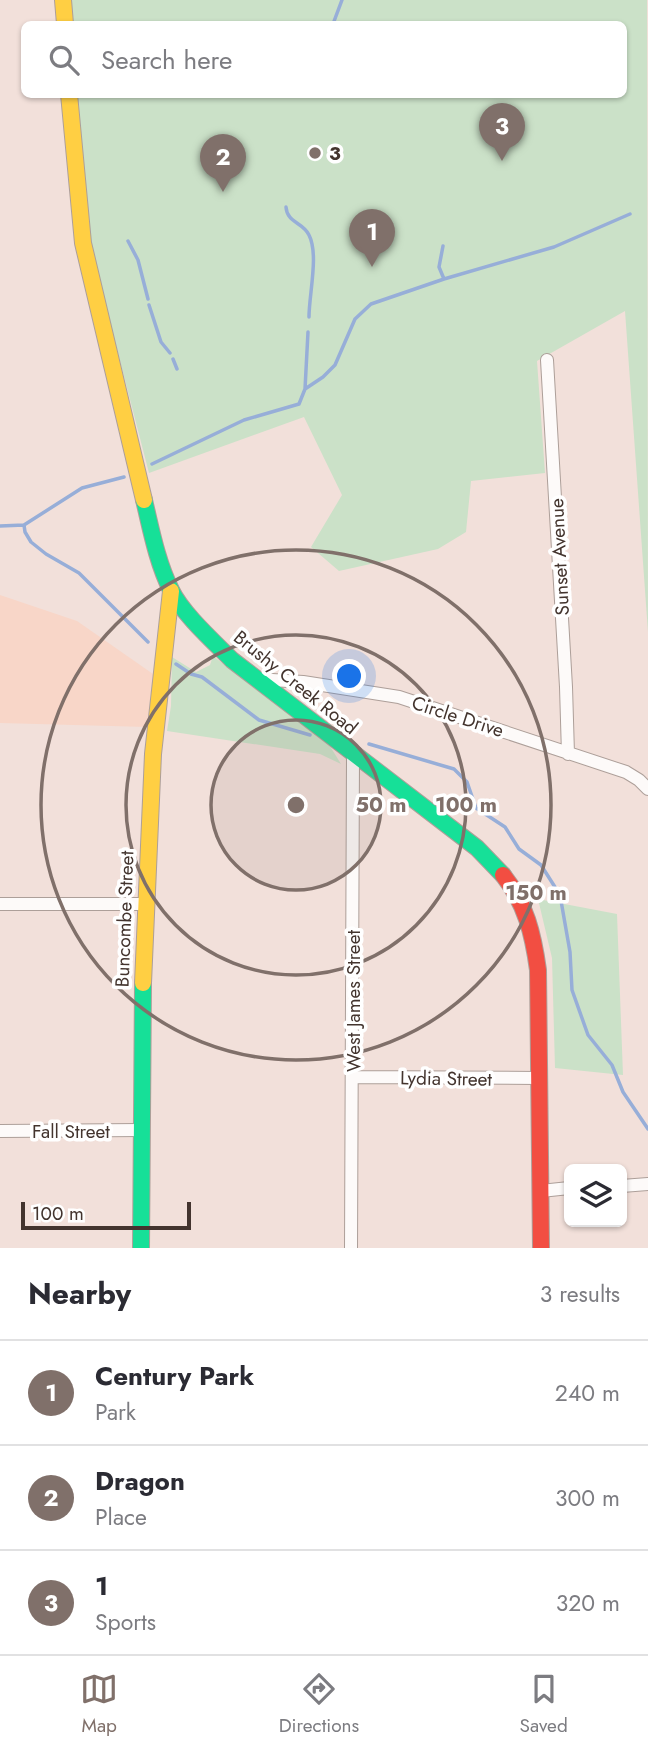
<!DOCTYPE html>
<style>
:root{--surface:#fff;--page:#f2f2f3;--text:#2b2b33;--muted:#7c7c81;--line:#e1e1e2;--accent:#80706a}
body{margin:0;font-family:Jost,sans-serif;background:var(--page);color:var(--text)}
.controls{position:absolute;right:21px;bottom:21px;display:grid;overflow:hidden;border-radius:10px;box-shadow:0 2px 5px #0004}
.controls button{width:63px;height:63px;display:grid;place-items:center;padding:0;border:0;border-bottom:2px solid var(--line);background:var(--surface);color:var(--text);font:35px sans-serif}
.scale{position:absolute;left:21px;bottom:18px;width:170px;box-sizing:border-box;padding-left:7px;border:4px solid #43342e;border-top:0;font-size:19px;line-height:24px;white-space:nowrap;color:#43342e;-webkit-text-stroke:5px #fff;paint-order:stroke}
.you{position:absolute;left:350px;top:677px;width:24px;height:24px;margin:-18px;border:5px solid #fff;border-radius:50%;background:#1a73e8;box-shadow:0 0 0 10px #1a73e833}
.badge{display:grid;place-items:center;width:46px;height:46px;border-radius:50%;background:var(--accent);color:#fff;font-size:23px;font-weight:700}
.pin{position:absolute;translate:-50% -58px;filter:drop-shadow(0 2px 4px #0008)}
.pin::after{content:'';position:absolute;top:37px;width:24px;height:21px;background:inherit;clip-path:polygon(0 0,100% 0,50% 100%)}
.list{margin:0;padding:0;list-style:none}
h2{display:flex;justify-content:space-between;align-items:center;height:91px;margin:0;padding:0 28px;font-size:30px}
h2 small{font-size:23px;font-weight:400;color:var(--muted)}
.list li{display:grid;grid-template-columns:46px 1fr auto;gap:21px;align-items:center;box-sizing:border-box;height:105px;padding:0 28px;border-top:2px solid var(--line)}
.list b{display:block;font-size:26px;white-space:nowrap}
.list p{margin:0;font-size:23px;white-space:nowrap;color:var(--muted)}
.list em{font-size:23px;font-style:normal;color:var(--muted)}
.icon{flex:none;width:38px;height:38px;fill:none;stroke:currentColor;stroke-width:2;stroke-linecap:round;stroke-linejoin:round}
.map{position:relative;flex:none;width:648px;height:1248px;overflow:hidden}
.search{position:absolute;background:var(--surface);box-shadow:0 2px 5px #0004;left:21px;right:21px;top:21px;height:77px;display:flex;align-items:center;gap:18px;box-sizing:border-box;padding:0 24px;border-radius:10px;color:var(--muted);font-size:26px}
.sheet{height:406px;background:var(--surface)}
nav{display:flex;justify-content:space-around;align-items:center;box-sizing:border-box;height:98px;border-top:2px solid var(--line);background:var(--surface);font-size:19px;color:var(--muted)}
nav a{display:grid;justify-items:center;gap:4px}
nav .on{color:var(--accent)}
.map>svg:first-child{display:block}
.built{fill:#f8d6c8}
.green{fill:#cbe1c8}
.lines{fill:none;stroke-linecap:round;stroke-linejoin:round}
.stream{stroke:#97aed8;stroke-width:3.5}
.street-casing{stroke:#ad9f99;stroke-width:14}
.fast-casing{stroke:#ad9f99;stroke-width:18}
.slow-casing{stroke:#ad9f99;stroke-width:18}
.jam-casing{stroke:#ad9f99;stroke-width:18}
.street{stroke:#fdfaf9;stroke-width:12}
.fast{stroke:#16e098;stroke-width:16}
.slow{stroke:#ffcf43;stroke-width:16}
.jam{stroke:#f24e42;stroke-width:16}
.ring{fill:none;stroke:#80706a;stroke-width:3.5}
.poi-dot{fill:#80706a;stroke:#fff;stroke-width:2.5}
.labels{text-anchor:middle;stroke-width:7;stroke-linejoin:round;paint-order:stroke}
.poi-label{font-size:19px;font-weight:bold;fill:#43342e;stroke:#fff;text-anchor:start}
.street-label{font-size:19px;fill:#43342e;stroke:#fff}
.centre{fill:#80706a;stroke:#fff;stroke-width:3.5}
.ring-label{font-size:21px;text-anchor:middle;font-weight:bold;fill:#80706a;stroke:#fff;stroke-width:7;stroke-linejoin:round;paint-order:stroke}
</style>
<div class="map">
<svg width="648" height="1248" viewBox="0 0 648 1248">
<rect width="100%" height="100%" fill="#f2e0da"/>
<!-- built -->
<path class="built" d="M 0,595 L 77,621 L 153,674 L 147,727 L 0,723 Z"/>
<!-- green -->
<path class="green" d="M 70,0 L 647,0 L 648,632 L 625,311 L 537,361 L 545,473 L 471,481 L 466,532 L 438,549 L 339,571 L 311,547 L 342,495 L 304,417 L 149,473 L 88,237 L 75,95 L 624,94 L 624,24 L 71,24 Z
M 213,656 L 328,743 L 341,764 L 320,754 L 167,731 L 171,706 L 172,657 L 196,672 L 210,665 Z
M 538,899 L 617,914 L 623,1075 L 555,1068 L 552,958 Z"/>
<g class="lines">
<!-- stream -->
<path class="stream" d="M 333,24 L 342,0
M 286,207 C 287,223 303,222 309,235 C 319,255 309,294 309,317
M 128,241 L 138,260 L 148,299
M 443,246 L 439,267 L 444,279
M 149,305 L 161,342 L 170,353
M 173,359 L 177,369
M 305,389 L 308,332
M 152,464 L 244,420 L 299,404 L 305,389 L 323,377 L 335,365 L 355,319 L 371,304 L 444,279 L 554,247 L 630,214
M 24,525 L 25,532 L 31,542 L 46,554 L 79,573 L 148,642
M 0,526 L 24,525 L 82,488 L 124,477
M 176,664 L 191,674 L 202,677 L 259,720 L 310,735
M 369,744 L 454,769 L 467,782 L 476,808 L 505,827 L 519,849 L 541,865 L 560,895 L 570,952 L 572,990 L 588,1035 L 612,1065 L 623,1092 L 648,1129"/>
<!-- street casing -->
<g class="street-casing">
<path id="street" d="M 547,360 L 566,687 L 568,754
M 257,679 L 303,682 L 399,697 L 626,772 L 639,780 L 648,789
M 0,904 L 144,904
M 353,1077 L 539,1078
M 0,1131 L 142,1130
M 622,1186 L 648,1184
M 541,1191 L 569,1188
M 351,1248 L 353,755"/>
</g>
<!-- fast casing -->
<g class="fast-casing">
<path id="fast" d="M 144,500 C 151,529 157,562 171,590 C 182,613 213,641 232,660 L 477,848 L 503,875
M 141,1248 L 143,983"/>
</g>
<!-- slow casing -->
<g class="slow-casing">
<path id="slow" d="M 63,0 L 65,24
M 69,94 L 83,243 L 144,500
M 143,983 L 153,754 L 171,591"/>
</g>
<!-- jam casing -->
<g class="jam-casing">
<path id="jam" d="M 503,875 C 526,904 533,934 538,970 L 541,1248"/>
</g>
<!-- street -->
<use href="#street" class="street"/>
<!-- fast -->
<use href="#fast" class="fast"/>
<!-- slow -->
<use href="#slow" class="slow"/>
<!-- jam -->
<use href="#jam" class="jam"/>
</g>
<!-- distance rings -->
<circle cx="296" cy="805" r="85" fill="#80706a" fill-opacity=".12"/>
<g class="ring">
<circle cx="296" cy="805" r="85"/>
<circle cx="296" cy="805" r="170"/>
<circle cx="296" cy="805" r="255"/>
</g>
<!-- markers -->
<circle class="poi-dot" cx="315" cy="153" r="7"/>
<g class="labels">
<!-- poi labels -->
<g class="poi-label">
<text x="329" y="160">3</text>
</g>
<!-- street labels -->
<g class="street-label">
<text transform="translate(559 557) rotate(-93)" y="7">Sunset Avenue</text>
<text transform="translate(296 682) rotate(39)" y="7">Brushy Creek Road</text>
<text transform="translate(458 716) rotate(18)" y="7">Circle Drive</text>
<text transform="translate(124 919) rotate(-88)" y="7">Buncombe Street</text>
<text transform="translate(353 1001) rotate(-90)" y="7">West James Street</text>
<text transform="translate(446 1078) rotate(1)" y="7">Lydia Street</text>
<text x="71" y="1138">Fall Street</text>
</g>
</g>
<circle cx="296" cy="805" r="10" class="centre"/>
<g class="ring-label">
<text x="381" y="812">50 m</text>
<text x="466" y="812">100 m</text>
<text x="536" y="900">150 m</text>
</g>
</svg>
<div class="controls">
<button><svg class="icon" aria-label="layers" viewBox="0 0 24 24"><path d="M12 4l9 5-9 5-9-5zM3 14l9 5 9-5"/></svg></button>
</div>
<div class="scale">100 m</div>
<div class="you"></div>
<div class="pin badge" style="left:372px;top:267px">1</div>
<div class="pin badge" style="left:223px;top:192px">2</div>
<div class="pin badge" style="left:502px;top:161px">3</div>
<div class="search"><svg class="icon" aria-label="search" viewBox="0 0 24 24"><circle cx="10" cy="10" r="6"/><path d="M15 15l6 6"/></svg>Search here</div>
</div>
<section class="sheet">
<h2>Nearby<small>3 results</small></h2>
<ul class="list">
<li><span class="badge">1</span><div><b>Century Park</b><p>Park</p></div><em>240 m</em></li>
<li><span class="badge">2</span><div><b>Dragon</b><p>Place</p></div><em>300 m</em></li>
<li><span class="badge">3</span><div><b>1</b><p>Sports</p></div><em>320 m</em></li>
</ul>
</section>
<nav>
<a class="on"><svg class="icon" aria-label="map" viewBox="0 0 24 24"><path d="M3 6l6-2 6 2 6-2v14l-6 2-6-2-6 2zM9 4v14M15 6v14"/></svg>Map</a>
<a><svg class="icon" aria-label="directions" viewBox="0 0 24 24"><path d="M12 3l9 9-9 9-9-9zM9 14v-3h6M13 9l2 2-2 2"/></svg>Directions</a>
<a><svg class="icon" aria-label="saved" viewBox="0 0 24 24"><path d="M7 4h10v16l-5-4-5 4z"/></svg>Saved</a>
</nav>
